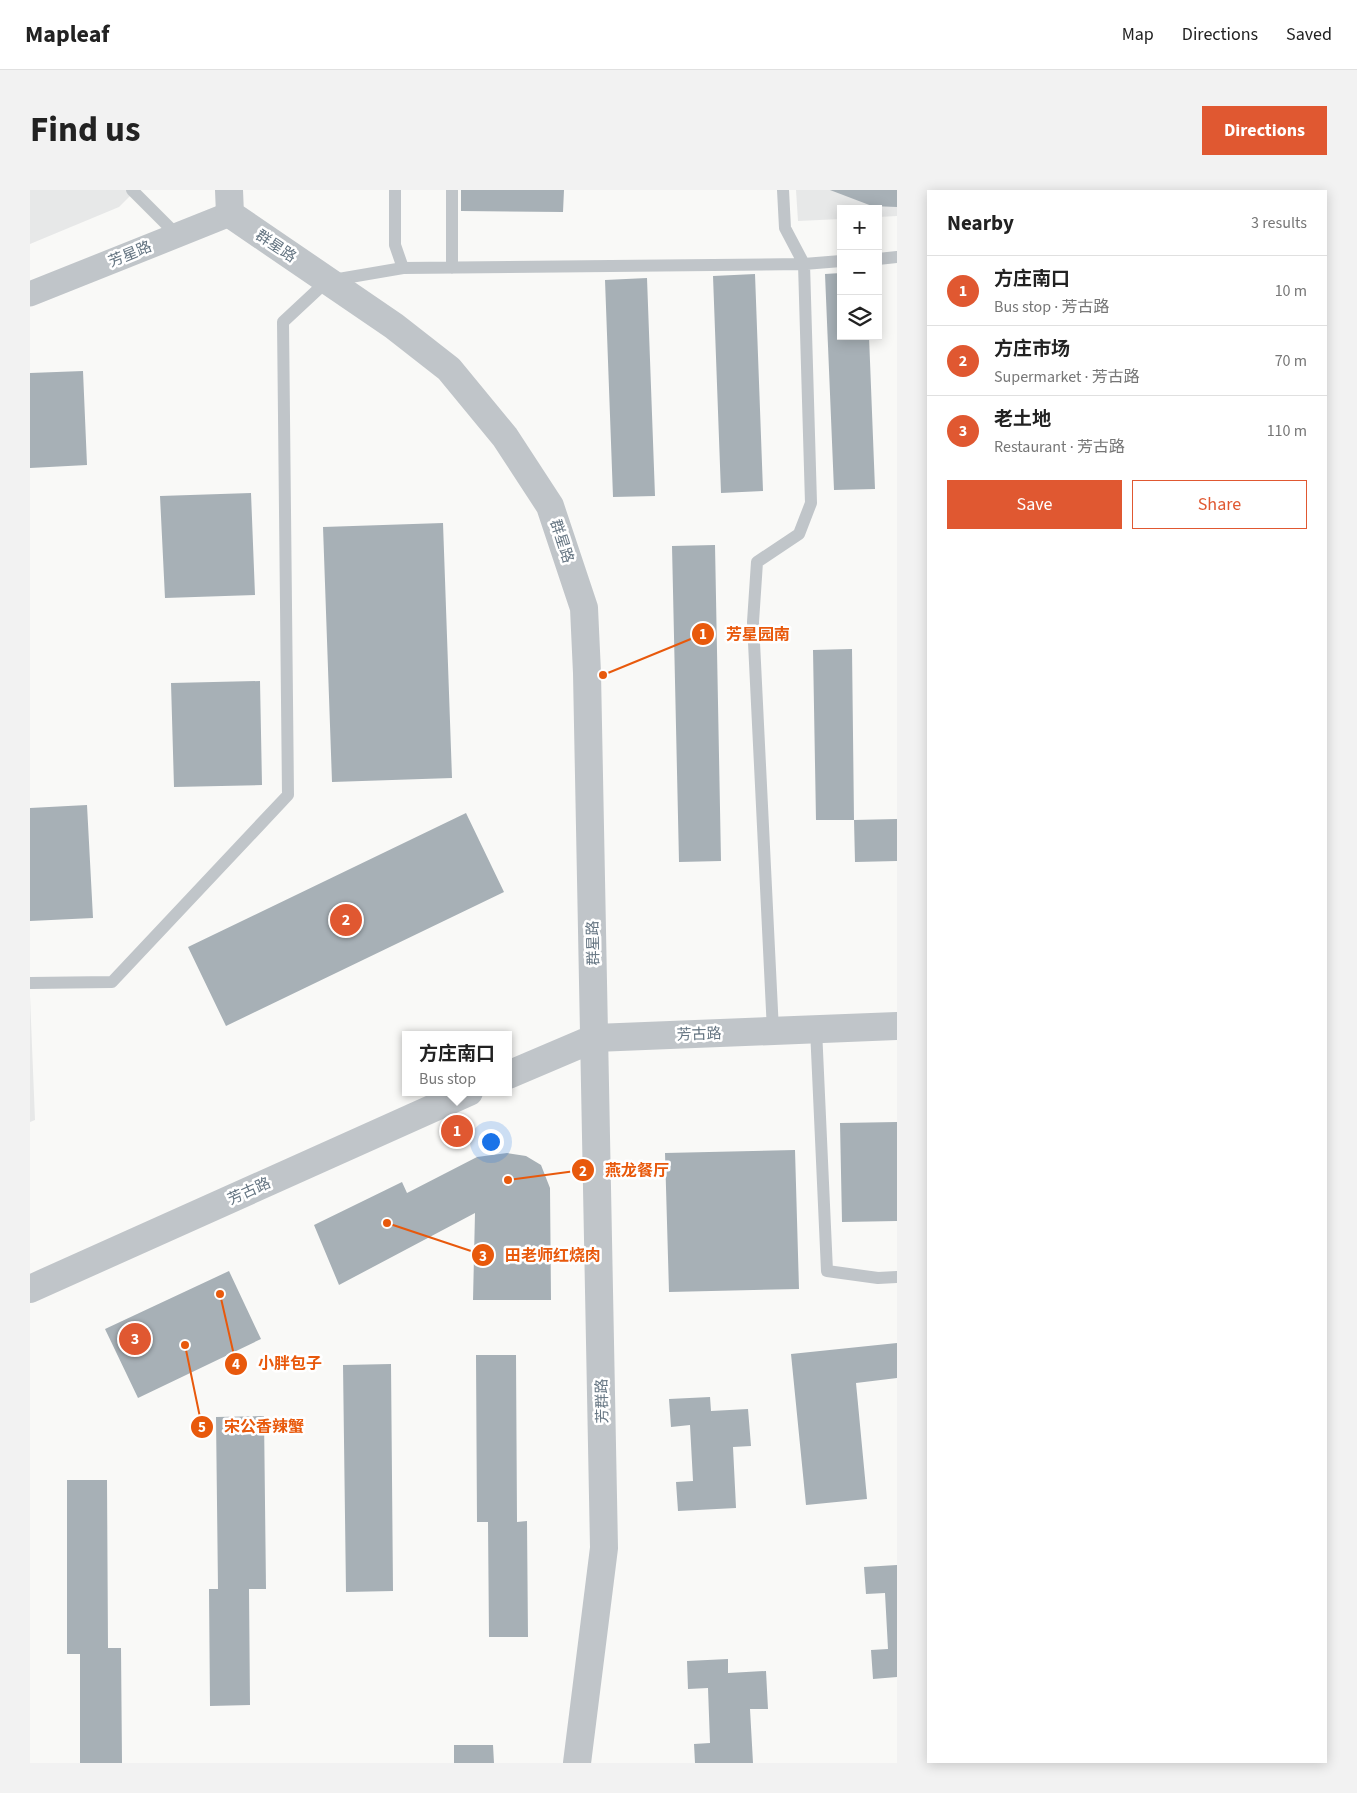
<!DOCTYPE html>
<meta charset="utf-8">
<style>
:root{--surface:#fff;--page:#f2f2f2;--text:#222;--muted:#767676;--line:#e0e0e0;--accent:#e05831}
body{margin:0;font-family:"Source Sans 3","Noto Sans SC",sans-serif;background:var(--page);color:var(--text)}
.controls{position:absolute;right:15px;top:15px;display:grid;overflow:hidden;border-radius:0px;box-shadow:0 2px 12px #0003}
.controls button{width:45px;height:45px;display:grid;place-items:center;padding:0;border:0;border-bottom:1px solid var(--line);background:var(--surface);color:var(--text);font:25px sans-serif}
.you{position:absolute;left:460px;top:951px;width:18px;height:18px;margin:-12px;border:4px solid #fff;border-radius:50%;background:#1a73e8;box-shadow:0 0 0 8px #1a73e833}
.badge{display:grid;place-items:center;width:32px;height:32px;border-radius:50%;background:var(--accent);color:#fff;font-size:16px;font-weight:700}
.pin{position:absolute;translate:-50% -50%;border:2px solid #fff;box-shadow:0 1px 5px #0006}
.popup{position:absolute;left:372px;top:841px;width:110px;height:65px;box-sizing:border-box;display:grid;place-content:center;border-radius:0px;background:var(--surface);filter:drop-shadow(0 1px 4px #0005);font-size:16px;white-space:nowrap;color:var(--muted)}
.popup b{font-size:19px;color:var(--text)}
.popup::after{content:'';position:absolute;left:50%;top:100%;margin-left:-10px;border:10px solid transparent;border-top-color:var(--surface)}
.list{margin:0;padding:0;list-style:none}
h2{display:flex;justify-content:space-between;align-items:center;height:65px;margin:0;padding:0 20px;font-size:21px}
h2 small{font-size:16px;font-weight:400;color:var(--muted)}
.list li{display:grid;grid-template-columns:32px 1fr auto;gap:15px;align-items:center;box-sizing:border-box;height:70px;padding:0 20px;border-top:1px solid var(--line)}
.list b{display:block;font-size:19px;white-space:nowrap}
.list p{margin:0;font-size:16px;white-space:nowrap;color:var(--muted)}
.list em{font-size:16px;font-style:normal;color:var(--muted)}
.actions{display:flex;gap:10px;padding:15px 20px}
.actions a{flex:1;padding:11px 0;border:1px solid var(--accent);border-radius:0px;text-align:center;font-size:18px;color:var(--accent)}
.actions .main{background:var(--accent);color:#fff}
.icon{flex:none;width:28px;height:28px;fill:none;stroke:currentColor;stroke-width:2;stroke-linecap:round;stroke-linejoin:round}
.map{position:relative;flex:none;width:867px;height:1573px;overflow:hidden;border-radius:0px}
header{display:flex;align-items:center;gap:30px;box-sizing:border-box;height:70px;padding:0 25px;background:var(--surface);border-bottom:1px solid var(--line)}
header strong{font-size:24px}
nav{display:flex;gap:28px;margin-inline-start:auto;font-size:18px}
.intro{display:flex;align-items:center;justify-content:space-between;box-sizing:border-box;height:120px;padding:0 30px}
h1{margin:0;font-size:35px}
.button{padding:12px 22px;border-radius:0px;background:var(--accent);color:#fff;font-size:18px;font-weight:700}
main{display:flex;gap:30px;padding:0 30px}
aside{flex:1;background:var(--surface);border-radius:0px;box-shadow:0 2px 12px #0003}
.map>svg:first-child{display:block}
.built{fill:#e7e8e8}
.building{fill:#a7b0b6}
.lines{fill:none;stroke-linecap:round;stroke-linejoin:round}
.service{stroke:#c0c5c9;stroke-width:12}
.minor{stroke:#c0c5c9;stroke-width:25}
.tertiary{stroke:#c0c5c9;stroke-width:28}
.labels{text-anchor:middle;stroke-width:5;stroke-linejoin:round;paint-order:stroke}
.street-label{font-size:15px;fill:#657582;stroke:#fff}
.leader{fill:none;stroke:#e8590c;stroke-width:2}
.callout-dot{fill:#e8590c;stroke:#fff;stroke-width:2}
.mark-label{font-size:15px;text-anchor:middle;font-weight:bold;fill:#fff}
.callout-label{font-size:16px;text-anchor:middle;font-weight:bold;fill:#e8590c;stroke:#fff;stroke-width:5;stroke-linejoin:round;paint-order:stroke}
</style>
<header>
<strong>Mapleaf</strong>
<nav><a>Map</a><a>Directions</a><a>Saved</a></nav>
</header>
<div class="intro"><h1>Find us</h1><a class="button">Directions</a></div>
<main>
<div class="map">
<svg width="867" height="1573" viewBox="0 0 867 1573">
<rect width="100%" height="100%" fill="#f9f9f7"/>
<!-- built -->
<path class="built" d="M 0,0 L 106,0 L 89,17 L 0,54 Z
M 766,0 L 867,0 L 867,26 L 848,27 L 848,19 L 811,19 L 811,29 L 768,31 Z
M 0,806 L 5,930 L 0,932 Z"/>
<!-- building -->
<path class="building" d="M 431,0 L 534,0 L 533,22 L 431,21 Z
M 800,0 L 867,0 L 867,17 L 842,16 Z
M 811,83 L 811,146 L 839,146 L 845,299 L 804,300 L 795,84 Z
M 725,84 L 733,301 L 691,303 L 683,86 Z
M 617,88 L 625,306 L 583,307 L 575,90 Z
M 53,181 L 57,275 L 0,278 L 0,183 Z
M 221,303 L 225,405 L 135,408 L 130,306 Z
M 413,333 L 422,588 L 302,592 L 293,337 Z
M 685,355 L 691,671 L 649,672 L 642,356 Z
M 822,459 L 824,630 L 786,630 L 783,460 Z
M 230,491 L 232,595 L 144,597 L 141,493 Z
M 57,615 L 63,728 L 0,731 L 0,618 Z
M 436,623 L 474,702 L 196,836 L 158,757 Z
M 867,629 L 867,671 L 825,672 L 824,630 Z
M 867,932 L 867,1031 L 812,1032 L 810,933 Z
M 765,960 L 769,1099 L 639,1102 L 635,963 Z
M 477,963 L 496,966 L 511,975 L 520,998 L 521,1110 L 443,1110 L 445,1023 L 309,1095 L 284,1035 L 372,992 L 377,1003 L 447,967 Z
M 199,1081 L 231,1149 L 108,1208 L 75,1139 Z
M 867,1153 L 867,1188 L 826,1193 L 837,1309 L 776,1315 L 761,1164 Z
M 446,1165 L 486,1165 L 487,1332 L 497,1331 L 498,1447 L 459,1447 L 458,1332 L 447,1332 Z
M 361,1174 L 363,1401 L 316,1402 L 313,1175 Z
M 680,1207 L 681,1221 L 718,1219 L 721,1256 L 703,1257 L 706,1318 L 648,1321 L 646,1292 L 663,1291 L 660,1235 L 641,1237 L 639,1209 Z
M 234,1226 L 236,1399 L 219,1399 L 220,1515 L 180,1516 L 179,1399 L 188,1399 L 186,1227 Z
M 37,1290 L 77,1290 L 78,1458 L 91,1458 L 92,1573 L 50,1573 L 50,1464 L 37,1464 Z
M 867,1375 L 867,1487 L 843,1489 L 841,1460 L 858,1459 L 855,1403 L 836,1404 L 834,1377 Z
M 698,1469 L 698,1483 L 736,1481 L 738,1519 L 720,1519 L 723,1573 L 665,1573 L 664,1554 L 680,1553 L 678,1498 L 658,1499 L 657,1471 Z
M 424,1555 L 463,1555 L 464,1573 L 424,1573 Z"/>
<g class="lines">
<!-- service -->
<path class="service" d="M 102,0 L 147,45
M 365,0 L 365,55 L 373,78
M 753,0 L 755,38 L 774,74 L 811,71
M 848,69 L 867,67
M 422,78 L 422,0
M 0,793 L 82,792 L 258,605 L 253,132 L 297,91 L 373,78 L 774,74 L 781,313 L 769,344 L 727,372 L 723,432 L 743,841
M 786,839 L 797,1081 L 848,1088 L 867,1087"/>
<!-- minor -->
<path class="minor" d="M 0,104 L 200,24"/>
<!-- tertiary -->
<path class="tertiary" d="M 199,0 L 200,24 L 364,136 L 419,179 L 475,247 L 520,316 L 554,418 L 557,483 L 574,1358 L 547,1573
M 478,885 L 565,848 L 867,836
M 0,1099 L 439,902"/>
</g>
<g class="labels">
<!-- street labels -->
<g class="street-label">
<text transform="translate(246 56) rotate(34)" y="5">群星路</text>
<text transform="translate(100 64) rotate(-22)" y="5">芳星路</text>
<text transform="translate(532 351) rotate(72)" y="5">群星路</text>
<text transform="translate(563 753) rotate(-91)" y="5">群星路</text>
<text transform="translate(669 844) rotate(-2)" y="5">芳古路</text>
<text transform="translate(219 1001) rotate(-24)" y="5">芳古路</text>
<text transform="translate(572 1211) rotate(-91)" y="5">芳群路</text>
</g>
</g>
<!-- callouts -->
<path class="leader" d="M573 485L673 444M478 990L553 980M357 1033L453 1065M190 1104L206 1174M155 1155L172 1237"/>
<g class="callout-dot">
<circle cx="573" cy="485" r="5"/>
<circle cx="478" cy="990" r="5"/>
<circle cx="357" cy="1033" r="5"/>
<circle cx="190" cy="1104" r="5"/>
<circle cx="155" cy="1155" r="5"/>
<circle cx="673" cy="444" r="12"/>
<circle cx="553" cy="980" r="12"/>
<circle cx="453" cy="1065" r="12"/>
<circle cx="206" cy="1174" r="12"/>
<circle cx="172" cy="1237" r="12"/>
</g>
<g class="mark-label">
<text x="673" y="449">1</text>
<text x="553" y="986">2</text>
<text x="453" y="1071">3</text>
<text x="206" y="1179">4</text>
<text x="172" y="1242">5</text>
</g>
<g class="callout-label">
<text x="728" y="450">芳星园南</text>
<text x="607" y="986">燕龙餐厅</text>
<text x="523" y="1071">田老师红烧肉</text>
<text x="260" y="1179">小胖包子</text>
<text x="234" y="1242">宋公香辣蟹</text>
</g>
</svg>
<div class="controls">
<button>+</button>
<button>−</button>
<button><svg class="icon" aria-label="layers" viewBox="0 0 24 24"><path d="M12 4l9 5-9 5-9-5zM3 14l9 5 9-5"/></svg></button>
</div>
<div class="you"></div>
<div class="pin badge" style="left:427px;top:941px">1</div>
<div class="popup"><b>方庄南口</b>Bus stop</div>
<div class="pin badge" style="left:316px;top:730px">2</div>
<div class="pin badge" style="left:105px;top:1149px">3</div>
</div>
<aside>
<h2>Nearby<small>3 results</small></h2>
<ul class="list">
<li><span class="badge">1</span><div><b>方庄南口</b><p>Bus stop · 芳古路</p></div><em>10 m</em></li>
<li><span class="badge">2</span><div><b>方庄市场</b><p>Supermarket · 芳古路</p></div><em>70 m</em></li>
<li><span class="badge">3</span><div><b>老土地</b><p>Restaurant · 芳古路</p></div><em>110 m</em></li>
</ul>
<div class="actions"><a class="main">Save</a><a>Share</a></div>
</aside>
</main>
